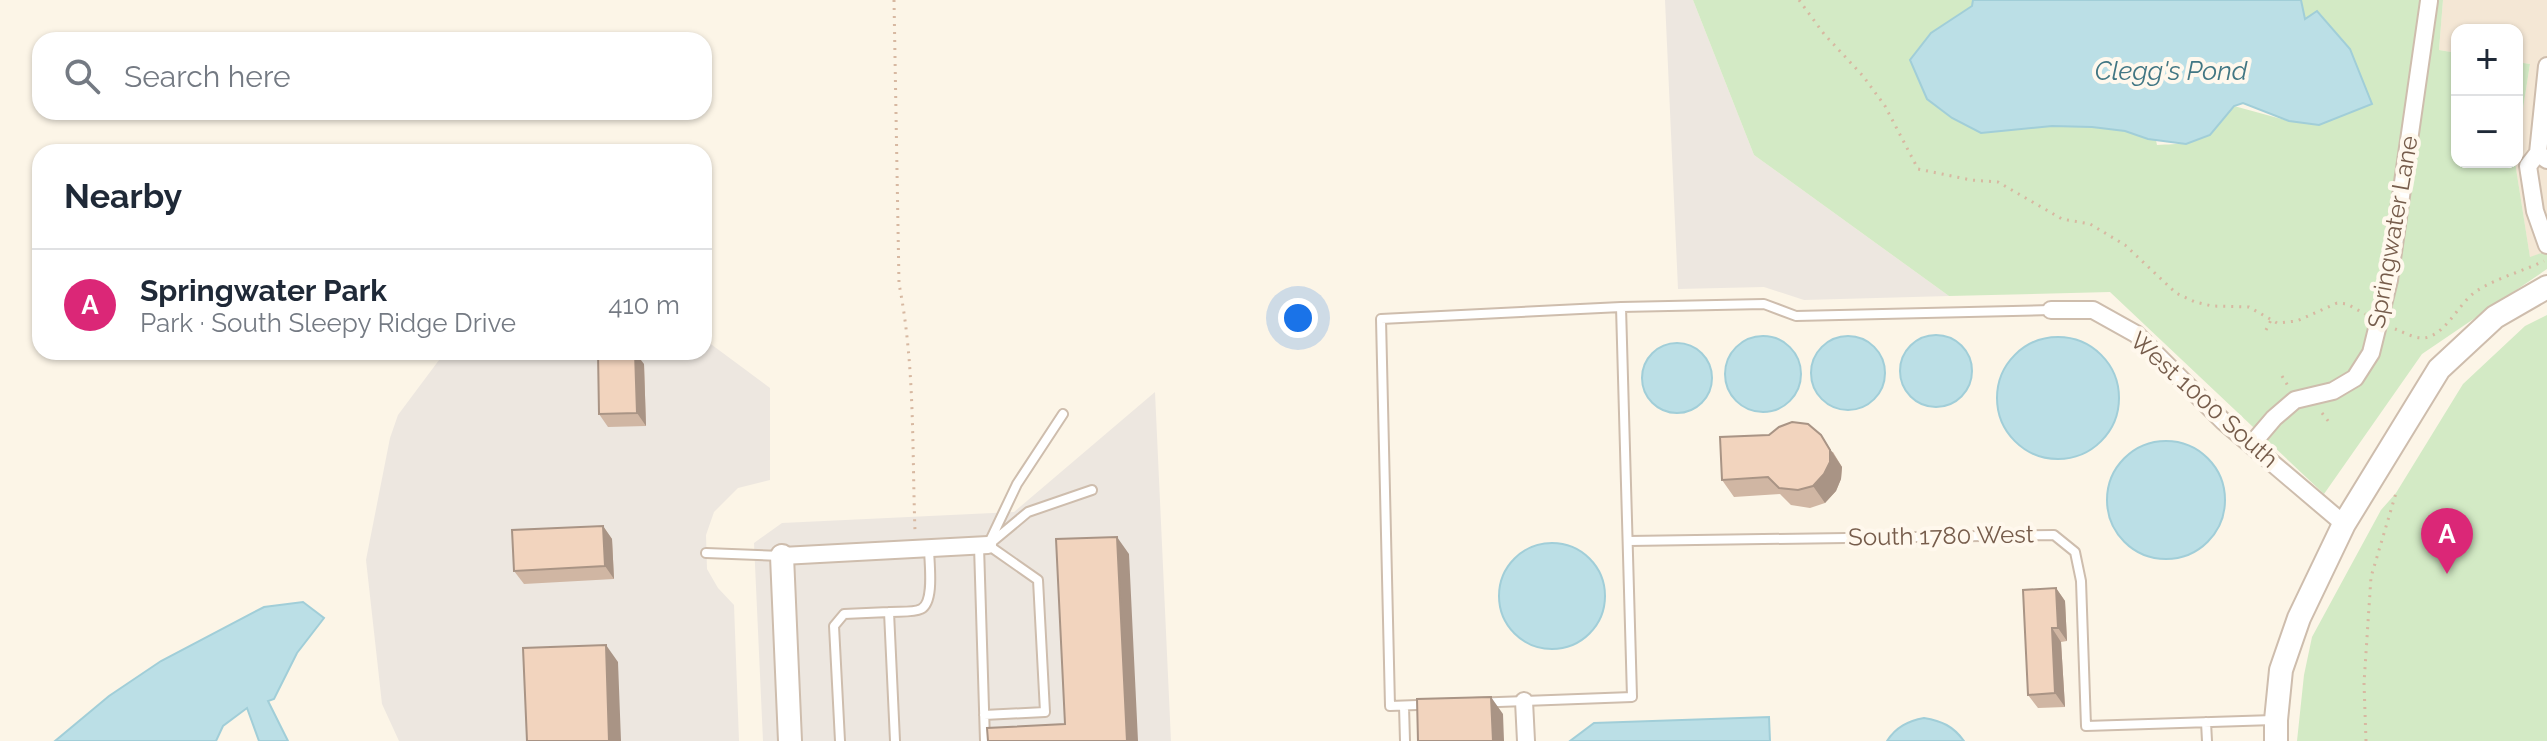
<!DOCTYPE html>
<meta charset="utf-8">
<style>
:root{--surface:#fff;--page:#f2f2f3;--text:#1f2937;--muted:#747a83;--line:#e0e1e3;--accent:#db2777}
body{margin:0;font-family:Raleway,sans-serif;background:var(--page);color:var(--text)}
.controls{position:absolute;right:24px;top:24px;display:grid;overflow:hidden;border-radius:16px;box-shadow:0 2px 6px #0004}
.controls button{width:72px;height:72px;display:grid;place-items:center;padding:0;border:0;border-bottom:2px solid var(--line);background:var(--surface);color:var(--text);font:40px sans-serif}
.you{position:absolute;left:1298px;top:318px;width:28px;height:28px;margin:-20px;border:6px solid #fff;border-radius:50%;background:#1a73e8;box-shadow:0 0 0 12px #1a73e833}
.badge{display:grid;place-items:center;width:52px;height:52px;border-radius:50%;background:var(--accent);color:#fff;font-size:26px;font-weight:700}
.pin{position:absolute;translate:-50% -66px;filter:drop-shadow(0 2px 4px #0008)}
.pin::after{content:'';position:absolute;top:42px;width:28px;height:24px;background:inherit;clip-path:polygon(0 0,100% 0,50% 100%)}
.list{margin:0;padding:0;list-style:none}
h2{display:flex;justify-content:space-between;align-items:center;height:104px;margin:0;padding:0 32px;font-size:34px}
h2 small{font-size:26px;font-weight:400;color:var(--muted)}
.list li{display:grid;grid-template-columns:52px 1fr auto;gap:24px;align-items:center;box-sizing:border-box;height:112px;padding:0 32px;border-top:2px solid var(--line)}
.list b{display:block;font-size:30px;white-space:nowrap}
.list p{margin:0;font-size:26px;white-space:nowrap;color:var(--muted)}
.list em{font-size:26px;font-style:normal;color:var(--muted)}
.icon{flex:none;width:44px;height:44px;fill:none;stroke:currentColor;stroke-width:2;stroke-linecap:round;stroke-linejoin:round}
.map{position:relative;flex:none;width:2547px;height:741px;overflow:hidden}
.search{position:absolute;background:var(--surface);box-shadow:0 2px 6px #0004;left:32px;top:32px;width:680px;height:88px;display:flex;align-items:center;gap:20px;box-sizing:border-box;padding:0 28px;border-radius:24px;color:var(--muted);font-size:30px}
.panel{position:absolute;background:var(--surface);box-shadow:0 2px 6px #0004;left:32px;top:144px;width:680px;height:216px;border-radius:24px}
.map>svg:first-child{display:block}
.residential{fill:#f4e7d5}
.industrial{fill:#ede7e0}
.green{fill:#d3eac5}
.water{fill:#bbdfe6;stroke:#a1ced8;stroke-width:2}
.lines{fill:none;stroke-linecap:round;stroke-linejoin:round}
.service-casing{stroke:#cebdad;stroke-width:12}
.minor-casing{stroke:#cebdad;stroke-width:20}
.tertiary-casing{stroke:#cebdad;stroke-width:26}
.path{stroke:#d7b8a1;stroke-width:3;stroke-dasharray:2 6;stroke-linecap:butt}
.service{stroke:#fff;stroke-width:8}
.minor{stroke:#fff;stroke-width:16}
.tertiary{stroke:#fff;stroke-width:22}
.wall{fill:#d0b6a3}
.shaded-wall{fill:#a99485}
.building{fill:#f2d4be;stroke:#a99485;stroke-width:2}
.labels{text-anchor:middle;stroke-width:8;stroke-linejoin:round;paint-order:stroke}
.street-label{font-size:24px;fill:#765c4b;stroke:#fff8ed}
.water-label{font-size:26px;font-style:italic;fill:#417683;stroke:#fff8ed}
</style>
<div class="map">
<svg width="2547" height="741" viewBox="0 0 2547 741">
<rect width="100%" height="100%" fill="#fcf5e7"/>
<!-- residential -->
<path class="residential" d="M 2443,0 L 2547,0 L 2547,251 L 2530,258 L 2515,162 L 2517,162 L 2517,147 L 2530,64 L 2517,62 L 2517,30 L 2457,30 L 2457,53 L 2439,50 Z"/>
<!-- industrial -->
<path class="industrial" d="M 1665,0 L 1693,0 L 1754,155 L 1949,296 L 1804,300 L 1764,287 L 1678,289 Z
M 704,339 L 770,388 L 770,480 L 738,488 L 714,512 L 706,535 L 707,569 L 718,588 L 734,605 L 739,741 L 399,741 L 382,704 L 366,560 L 390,438 L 398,415 L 445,352 L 704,352 Z
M 1155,392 L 1171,741 L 763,741 L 754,543 L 782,523 L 1014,512 Z"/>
<!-- green -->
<path class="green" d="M 1693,0 L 2126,0 L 2157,145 C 2203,143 2205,141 2234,106 L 2289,121 L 2319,125 L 2301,0 L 2443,0 L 2439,50 L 2457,53 L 2457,162 L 2515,162 L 2530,257 L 2547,251 L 2547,269 L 2422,354 L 2324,494 L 2110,292 L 1949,296 L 1754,155 Z
M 2517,62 L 2530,64 L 2517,147 Z
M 2547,315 L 2547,741 L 2297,741 L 2304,675 L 2312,637 L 2381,510 L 2396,493 L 2463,384 L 2525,326 Z"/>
<!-- water -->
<path class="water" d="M 1973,0 L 2301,0 L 2305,19 L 2317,11 L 2350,49 L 2372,104 L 2319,125 L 2289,121 L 2243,103 L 2234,106 L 2210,135 L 2186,144 L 2148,139 L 2125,131 L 2092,127 L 2052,126 L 1981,133 L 1952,118 L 1927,99 L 1910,60 L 1931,33 L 1972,6 Z
M1900 371a36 36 0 1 1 72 0a36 36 0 1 1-72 0Z
M1725 374a38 38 0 1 1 76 0a38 38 0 1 1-76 0Z
M1811 373a37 37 0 1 1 74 0a37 37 0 1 1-74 0Z
M1997 398a61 61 0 1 1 122 0a61 61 0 1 1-122 0Z
M1642 378a35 35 0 1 1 70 0a35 35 0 1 1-70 0Z
M2107 500a59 59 0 1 1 118 0a59 59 0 1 1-118 0Z
M1499 596a53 53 0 1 1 106 0a53 53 0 1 1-106 0Z
M 303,602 L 324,618 L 297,653 L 274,699 L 268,701 L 288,741 L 259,741 L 247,708 L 223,726 L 216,741 L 55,741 L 109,696 L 161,661 L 264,607 Z
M 1769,717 L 1770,741 L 1570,741 L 1594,723 Z
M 1924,718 C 1942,721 1953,726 1964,741 L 1887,741 C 1896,727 1908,721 1924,718 Z"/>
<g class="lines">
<!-- service casing -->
<g class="service-casing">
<path id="service" d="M 1621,307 L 1632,697 L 1390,706 L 1381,319 Z
M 1621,307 L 1764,304 L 1796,316 L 2051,310
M 1629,541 L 2054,535 L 2075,552 L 2081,581 L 2086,726 L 2274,720
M 992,542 L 1028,512 L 1092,490
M 988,545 L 1017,484 L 1063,414
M 979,546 L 985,741
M 706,553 L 781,556
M 889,612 C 898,611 913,613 921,609 C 935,602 929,562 929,548
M 1404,706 L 1405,741
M 984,715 L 1045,712 L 1038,580 L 988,545
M 2206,722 L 2207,741
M 840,741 L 834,626 L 844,614 L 889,612 L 895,741"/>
</g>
<!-- minor casing -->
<g class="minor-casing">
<path id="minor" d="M 2538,153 L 2547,66
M 2547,160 L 2538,153 L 2528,166 L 2535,211 L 2547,245
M 2051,310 L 2093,310 L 2136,334 L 2224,422 L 2344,524
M 2251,445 L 2274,418 L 2295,400 L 2333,391 L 2355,378 L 2371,353 L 2389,280 L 2429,1
M 782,556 L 988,545
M 1524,701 L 1526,741"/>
</g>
<!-- tertiary casing -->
<g class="tertiary-casing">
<path id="tertiary" d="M 782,556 L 790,741
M 2276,741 L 2276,720 L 2281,670 L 2299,618 L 2344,524 L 2439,369 L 2495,317 L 2547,287"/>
</g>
<!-- path -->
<path class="path" d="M 894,0 L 899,284 C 915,364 912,449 915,531
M 1799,0 L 1824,34 L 1863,76 L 1885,106 L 1918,169 L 1971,180 L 1998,182 L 2062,219 L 2090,224 L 2125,245 L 2176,293 L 2195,302 L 2212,306 L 2249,307 L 2277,323 L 2297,321 L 2337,303 L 2347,304 L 2365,314
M 2395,329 C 2406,333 2419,342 2431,336 C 2449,328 2459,304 2475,292 C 2496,278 2521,272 2544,261
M 2266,330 L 2271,320
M 2282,376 L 2288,386
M 2322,413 L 2329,422
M 2366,741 L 2364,683 L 2371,577 L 2396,493"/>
<!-- service -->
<use href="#service" class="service"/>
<!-- minor -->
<use href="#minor" class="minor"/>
<!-- tertiary -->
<use href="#tertiary" class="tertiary"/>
</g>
<!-- wall -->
<path class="wall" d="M 644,364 L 646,426 L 608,427 L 599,414 Z
M 1769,435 L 1833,452 L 1842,467 L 1841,479 L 1836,491 L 1825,503 L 1810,508 L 1791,505 L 1780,494 L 1734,497 L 1722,480 Z
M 603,526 L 612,539 L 614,579 L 524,584 L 514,571 Z
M 2056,588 L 2065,601 L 2067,641 L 2061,642 L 2065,707 L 2038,708 L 2028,695 Z"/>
<!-- shaded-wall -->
<path class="shaded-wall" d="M 635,352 L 644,364 L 646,426 L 637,413 Z
M 1821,435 L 1842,467 L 1841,479 L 1836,491 L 1825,503 L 1813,486 Z
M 603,526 L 612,539 L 614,579 L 605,566 Z
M 1117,537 L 1129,554 L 1138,741 L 1127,741 Z
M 2056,588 L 2065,601 L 2067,641 L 2058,628 Z
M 2052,628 L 2061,642 L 2065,707 L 2055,693 Z
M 606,645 L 618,662 L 621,741 L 609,741 Z
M 1491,697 L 1503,714 L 1504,741 L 1493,741 Z"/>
<!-- building -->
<path class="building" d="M 598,352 L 635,352 L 637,413 L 599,414 Z
M 1792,422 L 1808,424 L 1821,435 L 1830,450 L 1830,462 L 1824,474 L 1813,486 L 1798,490 L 1779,488 L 1768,477 L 1722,480 L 1720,437 L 1769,435 L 1779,427 Z
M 603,526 L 605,566 L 514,571 L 512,530 Z
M 1117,537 L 1127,741 L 988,741 L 987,728 L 1065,724 L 1056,539 Z
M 2056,588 L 2058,628 L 2052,628 L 2055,693 L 2028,695 L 2023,590 Z
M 606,645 L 609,741 L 527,741 L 523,648 Z
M 1491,697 L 1493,741 L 1418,741 L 1417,699 Z"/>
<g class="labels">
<!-- street labels -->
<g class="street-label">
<text transform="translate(2393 232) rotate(-80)" y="8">Springwater Lane</text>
<text transform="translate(2204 400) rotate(42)" y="8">West 1000 South</text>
<text transform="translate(1941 536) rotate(-1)" y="8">South 1780 West</text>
</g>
<!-- water labels -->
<g class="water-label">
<text x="2171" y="80">Clegg's Pond</text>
</g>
</g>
</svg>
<div class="controls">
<button>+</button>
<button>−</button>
</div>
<div class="you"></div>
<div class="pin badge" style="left:2447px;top:574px">A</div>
<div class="search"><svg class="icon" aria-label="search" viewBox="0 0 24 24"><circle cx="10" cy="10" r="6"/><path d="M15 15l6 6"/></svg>Search here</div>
<section class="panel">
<h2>Nearby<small></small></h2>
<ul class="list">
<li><span class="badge">A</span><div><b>Springwater Park</b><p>Park · South Sleepy Ridge Drive</p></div><em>410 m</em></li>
</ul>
</section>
</div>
